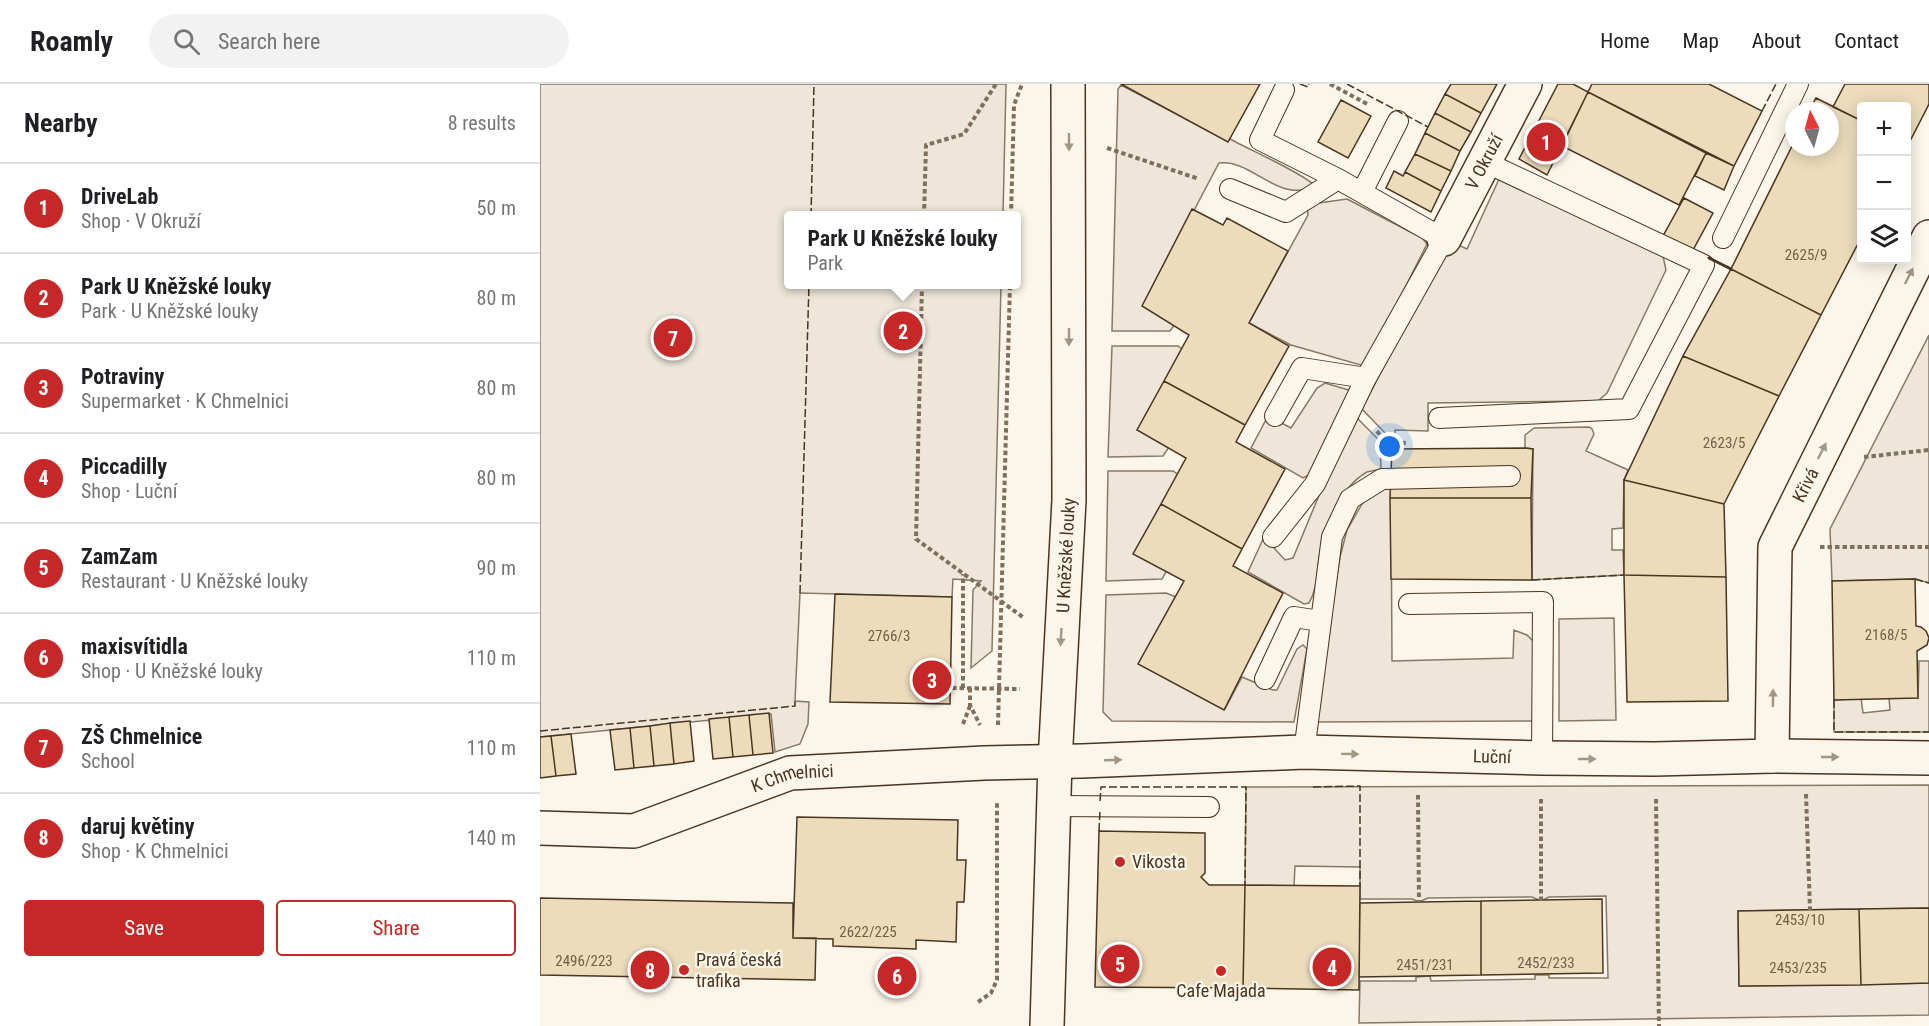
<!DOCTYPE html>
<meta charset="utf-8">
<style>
:root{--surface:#fff;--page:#f2f2f2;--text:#202124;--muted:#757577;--line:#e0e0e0;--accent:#c62828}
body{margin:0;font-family:"Roboto Condensed",sans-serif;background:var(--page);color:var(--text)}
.controls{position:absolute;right:18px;top:18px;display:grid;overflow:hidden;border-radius:6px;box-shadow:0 3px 15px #0003}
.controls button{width:54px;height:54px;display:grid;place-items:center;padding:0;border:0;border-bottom:2px solid var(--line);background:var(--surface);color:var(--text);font:30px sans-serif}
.compass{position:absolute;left:1245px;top:18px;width:54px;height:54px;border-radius:50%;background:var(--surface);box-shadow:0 3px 15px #0003;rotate:354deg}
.you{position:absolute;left:850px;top:363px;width:21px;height:21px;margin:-15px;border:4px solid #fff;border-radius:50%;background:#1a73e8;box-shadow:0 0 0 9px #1a73e833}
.badge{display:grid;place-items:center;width:39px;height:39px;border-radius:50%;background:var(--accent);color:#fff;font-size:20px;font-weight:700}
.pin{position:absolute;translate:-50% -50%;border:3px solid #fff;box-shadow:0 2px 6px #0006}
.popup{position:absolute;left:244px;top:127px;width:237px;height:78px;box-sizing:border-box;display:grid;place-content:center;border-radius:6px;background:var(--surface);filter:drop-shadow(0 2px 4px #0005);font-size:20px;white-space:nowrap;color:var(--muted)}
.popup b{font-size:22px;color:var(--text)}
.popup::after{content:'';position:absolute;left:50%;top:100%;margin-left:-12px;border:12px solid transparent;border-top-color:var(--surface)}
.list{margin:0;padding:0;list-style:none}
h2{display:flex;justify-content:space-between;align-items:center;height:78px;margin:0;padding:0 24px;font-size:26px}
h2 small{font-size:20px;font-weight:400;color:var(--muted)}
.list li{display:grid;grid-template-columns:39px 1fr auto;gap:18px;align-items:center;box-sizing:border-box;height:90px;padding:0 24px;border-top:2px solid var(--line)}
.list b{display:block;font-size:22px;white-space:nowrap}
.list p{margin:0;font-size:20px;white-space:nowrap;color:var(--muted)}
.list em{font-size:20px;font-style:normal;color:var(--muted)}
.actions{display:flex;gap:12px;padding:18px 24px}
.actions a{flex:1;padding:14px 0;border:2px solid var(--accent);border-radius:6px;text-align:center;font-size:21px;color:var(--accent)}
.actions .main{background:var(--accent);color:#fff}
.icon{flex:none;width:33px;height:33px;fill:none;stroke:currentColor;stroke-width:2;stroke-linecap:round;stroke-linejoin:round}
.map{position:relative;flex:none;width:1389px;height:942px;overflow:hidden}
header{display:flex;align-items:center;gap:36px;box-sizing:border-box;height:84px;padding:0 30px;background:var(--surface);border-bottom:2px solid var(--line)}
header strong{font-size:28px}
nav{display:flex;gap:33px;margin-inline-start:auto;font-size:21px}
.search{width:420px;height:54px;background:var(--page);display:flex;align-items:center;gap:15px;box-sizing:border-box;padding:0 21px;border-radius:33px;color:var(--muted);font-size:22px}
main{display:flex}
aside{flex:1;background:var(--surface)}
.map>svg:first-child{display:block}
.green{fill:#ede6d9;stroke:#887966;stroke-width:1.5}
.building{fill:#ecdcbc;stroke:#4a3520;stroke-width:1.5}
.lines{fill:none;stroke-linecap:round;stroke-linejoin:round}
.service-casing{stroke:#4a3520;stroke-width:22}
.minor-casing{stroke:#4a3520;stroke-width:36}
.path{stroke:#7f6f5c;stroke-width:4;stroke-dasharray:4.5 3;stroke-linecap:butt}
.service{stroke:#fbf6e9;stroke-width:20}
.minor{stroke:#fbf6e9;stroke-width:33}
.fence{stroke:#4a3520;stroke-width:1.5;stroke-dasharray:8 3;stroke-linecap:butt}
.wall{stroke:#4a3520;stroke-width:3}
.oneway{fill:#a29684}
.poi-dot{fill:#c62828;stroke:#fbf6e9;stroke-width:2}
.labels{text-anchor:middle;stroke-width:4.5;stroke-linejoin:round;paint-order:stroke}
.number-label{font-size:15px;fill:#725f47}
.street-label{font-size:18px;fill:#4a3520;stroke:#fbf6e9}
.poi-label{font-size:18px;fill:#4a3520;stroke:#fbf6e9;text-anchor:start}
</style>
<header>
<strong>Roamly</strong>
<div class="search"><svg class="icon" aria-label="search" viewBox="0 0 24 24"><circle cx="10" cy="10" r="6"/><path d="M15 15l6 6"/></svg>Search here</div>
<nav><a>Home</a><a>Map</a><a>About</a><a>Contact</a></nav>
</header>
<main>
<aside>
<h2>Nearby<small>8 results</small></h2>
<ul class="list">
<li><span class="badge">1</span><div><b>DriveLab</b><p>Shop · V Okruží</p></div><em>50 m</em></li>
<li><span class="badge">2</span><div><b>Park U Kněžské louky</b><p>Park · U Kněžské louky</p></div><em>80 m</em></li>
<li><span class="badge">3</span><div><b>Potraviny</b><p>Supermarket · K Chmelnici</p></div><em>80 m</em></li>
<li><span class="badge">4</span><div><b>Piccadilly</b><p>Shop · Luční</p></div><em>80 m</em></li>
<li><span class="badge">5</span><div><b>ZamZam</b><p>Restaurant · U Kněžské louky</p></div><em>90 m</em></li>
<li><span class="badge">6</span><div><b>maxisvítidla</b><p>Shop · U Kněžské louky</p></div><em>110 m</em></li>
<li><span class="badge">7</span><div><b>ZŠ Chmelnice</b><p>School</p></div><em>110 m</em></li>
<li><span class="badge">8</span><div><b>daruj květiny</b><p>Shop · K Chmelnici</p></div><em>140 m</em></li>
</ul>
<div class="actions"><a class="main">Save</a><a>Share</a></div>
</aside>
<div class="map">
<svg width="1389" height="942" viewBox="0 0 1389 942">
<rect width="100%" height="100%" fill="#fbf6e9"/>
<!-- green -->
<path class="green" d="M 0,0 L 466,0 L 463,131 L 249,132 L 249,200 L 461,201 L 452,567 L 431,584 L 433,506 L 441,497 L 413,495 L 412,513 L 260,509 L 255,617 L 269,618 L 268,640 L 260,660 L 235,668 L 231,630 L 0,653 Z
M 581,1 L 688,57 L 690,55 C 708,65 765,90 775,102 C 737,120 713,75 679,79 L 604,221 L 635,240 L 630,247 L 572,247 L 578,5 Z
M 960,93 L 1123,172 L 1126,186 L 1067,309 L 1058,317 L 888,319 L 888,347 L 855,346 L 855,356 L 848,357 L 847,351 L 822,325 L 909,157 L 927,165 Z
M 807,115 L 882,154 L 887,160 L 827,279 L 824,282 L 751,261 L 709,239 L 768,131 L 767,123 L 772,120 Z
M 1389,251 L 1389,499 L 1375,495 L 1292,497 L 1290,445 Z
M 572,262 L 638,262 L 642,265 L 629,363 L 623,372 L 568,373 Z
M 785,299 L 812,307 L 769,391 L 763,394 L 711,364 L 728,332 L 751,344 L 777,304 Z
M 816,333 L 840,357 L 841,385 C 836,386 831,387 827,388 C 802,402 788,438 781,464 C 776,483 779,502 769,519 L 764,520 L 708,488 L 724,453 L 745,476 L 753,474 L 780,409 Z
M 1049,343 L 1052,345 L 1054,350 L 1046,367 L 1088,386 L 1084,396 L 1083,444 L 1072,445 L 1072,466 L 1083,466 L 1084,491 L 992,496 L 993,365 L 985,364 L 985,351 L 994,344 Z
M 568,387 L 633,387 L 639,391 L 627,486 L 622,495 L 566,497 Z
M 851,404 L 852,577 L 973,574 L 974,546 L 987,551 L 994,558 L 994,637 L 775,638 L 800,473 L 807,446 L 822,420 L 829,411 L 839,406 Z
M 626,509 L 636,513 L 600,578 L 685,625 L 702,593 L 733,606 L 737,606 L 757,565 L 763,561 L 767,565 L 754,638 L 572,637 L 563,628 L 566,511 Z
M 1074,534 L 1076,636 L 1019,637 L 1019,535 Z
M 1379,577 L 1389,577 L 1389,648 L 1294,648 L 1294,616 L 1321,614 L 1323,629 L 1350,626 L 1349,614 L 1378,614 Z
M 1389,701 L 1389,824 L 1198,827 L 1199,902 L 1389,899 L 1389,931 L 819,939 L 820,897 L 876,897 L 876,893 L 890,892 L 891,897 L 995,895 L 995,891 L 1009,891 L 1009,894 L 1068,894 L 1066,812 L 1009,813 L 1001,817 L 992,813 L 888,814 L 879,818 L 872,815 L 820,815 L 820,783 L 755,782 L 754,802 L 705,801 L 706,703 Z"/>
<!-- building -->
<path class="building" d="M 581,0 L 720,0 L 688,58 Z
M 911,0 L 957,0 L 941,29 L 905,10 Z
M 1018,0 L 1033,0 L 1048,8 L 1007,91 L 979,75 Z
M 1052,0 L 1169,0 L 1222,27 L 1194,82 L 1048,8 Z
M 1305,0 L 1389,0 L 1389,20 L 1368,61 L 1366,22 L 1322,22 L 1322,37 L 1293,23 Z
M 1048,8 L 1166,69 L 1139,121 L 1022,62 Z
M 905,10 L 941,29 L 931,48 L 895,29 Z
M 1276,14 L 1322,37 L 1322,152 L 1281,231 L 1191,185 L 1254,58 L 1254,63 L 1290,63 L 1290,27 L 1269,27 Z
M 801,16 L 831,32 L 808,74 L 778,58 Z
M 895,29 L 931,48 L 920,67 L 885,49 Z
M 885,49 L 920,67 L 911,87 L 875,70 Z
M 1166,69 L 1194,82 L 1184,106 L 1155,92 Z
M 875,70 L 911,87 L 901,107 L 865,88 Z
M 854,87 L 863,92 L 865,88 L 901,107 L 891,128 L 846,104 Z
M 1144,114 L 1173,129 L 1153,166 L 1123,152 Z
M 652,125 L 683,141 L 687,134 L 748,167 L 709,239 L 749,262 L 705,341 L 624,297 L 649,251 L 602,222 Z
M 1191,185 L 1281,231 L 1239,312 L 1143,272 Z
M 1143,272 L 1239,312 L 1184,420 L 1084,396 Z
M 624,297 L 705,341 L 696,358 L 745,385 L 702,465 L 621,420 L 646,374 L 597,346 Z
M 985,364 L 993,365 L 991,414 L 850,414 L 852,365 Z
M 1084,396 L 1184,420 L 1186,493 L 1084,491 Z
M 850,414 L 991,414 L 992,496 L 851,495 Z
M 621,420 L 702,465 L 693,482 L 743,509 L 684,626 L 598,580 L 644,497 L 593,470 Z
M 1084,491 L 1186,493 L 1188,617 L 1087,618 Z
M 1375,495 L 1376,542 L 1381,543 L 1386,547 L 1389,554 L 1387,561 L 1377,567 L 1378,614 L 1294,616 L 1292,497 Z
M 295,510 L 412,513 L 410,620 L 290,618 Z
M 229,629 L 233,669 L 213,671 L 209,631 Z
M 209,631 L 213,671 L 193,673 L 189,633 Z
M 189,633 L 193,673 L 173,675 L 169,635 Z
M 150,637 L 154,677 L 134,680 L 130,639 Z
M 130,639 L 134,680 L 114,682 L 110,642 Z
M 110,642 L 114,682 L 94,684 L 90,644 Z
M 90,644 L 94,684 L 75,686 L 70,646 Z
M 31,650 L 36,690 L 16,692 L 11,652 Z
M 11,652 L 16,692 L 0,694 L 0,653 Z
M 257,733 L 418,736 L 417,776 L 426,776 L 424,818 L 417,818 L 416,858 L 376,856 L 376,865 L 293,862 L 293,855 L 253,854 Z
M 559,747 L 665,749 L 665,789 L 661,793 L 669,801 L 705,801 L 703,904 L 555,903 Z
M 705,801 L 820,802 L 819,906 L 703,904 Z
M 0,814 L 253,819 L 253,854 L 276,854 L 275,896 L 0,891 Z
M 1062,815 L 1063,889 L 941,891 L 941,817 Z
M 941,817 L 941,891 L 819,893 L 820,819 Z
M 1389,824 L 1389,899 L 1321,901 L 1319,825 Z
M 1319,825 L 1321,901 L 1199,902 L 1198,827 Z"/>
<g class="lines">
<!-- service casing -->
<g class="service-casing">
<path id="service" d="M 744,6 L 720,56 L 798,95
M 690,105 L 746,128 L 798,95 L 904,155 L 826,294 L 775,400 L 733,453
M 822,108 L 858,37
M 1183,154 L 1258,0
M 735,332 L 762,284 L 826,294
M 899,334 L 1089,325 L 1164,181 L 945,78
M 869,520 L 1003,518 L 1002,674
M 725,595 L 754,533 L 780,537
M 764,668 L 792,453 L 810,415 L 842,395 L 970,392
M 513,722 L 669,723"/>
</g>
<!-- minor casing -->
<g class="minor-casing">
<g id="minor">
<path id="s1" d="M 904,155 L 985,0"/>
<path id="s2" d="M 1232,672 L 1235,463 L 1389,153"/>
<path id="s3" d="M 0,744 L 94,747 L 250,689 L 444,679 L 542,677 L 764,668 L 1002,674 L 1115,675 L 1232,672 L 1389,674"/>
<path id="s4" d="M 507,942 L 515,678 L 529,416 L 528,0"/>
</g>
</g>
<!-- path -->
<path class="path" d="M 790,0 L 829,21
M 567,64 L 659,95
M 384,132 L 386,61 L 424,50 L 456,0
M 471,132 L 474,21 L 482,0
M 382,200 L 376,455 L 484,534
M 837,347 L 845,358 L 866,359
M 1324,373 L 1389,366
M 1280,463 L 1389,463
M 412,604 L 480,605
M 423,604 L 423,490
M 430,604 L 430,621 L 440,641
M 423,640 L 430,622
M 458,641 L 470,200
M 1266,710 L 1270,826
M 878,711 L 879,818
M 1116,715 L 1119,942
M 1001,817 L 1001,712
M 438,918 L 451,909 L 457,896 L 457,717"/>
<!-- service -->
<use href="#service" class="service"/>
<!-- minor -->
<use href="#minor" class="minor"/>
<!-- fence -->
<path class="fence" d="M 760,0 L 768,3 L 769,0
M 807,0 L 888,43
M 1222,27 L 1236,0
M 271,132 L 274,0
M 1375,495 L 1389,499
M 992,496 L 1084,491
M 260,509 L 269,200
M 1294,616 L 1294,648 L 1389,648
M 0,647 L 255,622 L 255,617
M 773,703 L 820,702 L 820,802
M 560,717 L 561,703 L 706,703 L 705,801
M 559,747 L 560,726"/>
<!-- wall -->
<path class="wall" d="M 1169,174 L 1191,185"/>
</g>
<!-- one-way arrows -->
<defs><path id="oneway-solid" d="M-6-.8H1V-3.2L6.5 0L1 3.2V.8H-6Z" transform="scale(1.5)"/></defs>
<g class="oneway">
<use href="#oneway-solid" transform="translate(529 58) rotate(90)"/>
<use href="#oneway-solid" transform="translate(1369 192) rotate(-63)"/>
<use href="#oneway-solid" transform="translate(529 253) rotate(90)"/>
<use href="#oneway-solid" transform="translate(1282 367) rotate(-63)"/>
<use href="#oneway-solid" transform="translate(521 553) rotate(93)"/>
<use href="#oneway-solid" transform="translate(1233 614) rotate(-89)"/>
<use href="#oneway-solid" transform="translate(810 670) rotate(1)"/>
<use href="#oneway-solid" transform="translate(1290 673)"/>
<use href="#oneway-solid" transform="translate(1047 675)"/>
<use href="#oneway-solid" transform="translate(573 676) rotate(-2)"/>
</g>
<!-- markers -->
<g class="poi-dot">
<circle cx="580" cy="778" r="6"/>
<circle cx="144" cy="886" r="6"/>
<circle cx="681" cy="887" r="6"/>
</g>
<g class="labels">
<!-- number labels -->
<g class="number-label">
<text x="1266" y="176">2625/9</text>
<text x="1184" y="364">2623/5</text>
<text x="1346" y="556">2168/5</text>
<text x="349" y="557">2766/3</text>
<text x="1260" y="841">2453/10</text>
<text x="328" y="853">2622/225</text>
<text x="44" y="882">2496/223</text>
<text x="1006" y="884">2452/233</text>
<text x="885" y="886">2451/231</text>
<text x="1258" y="889">2453/235</text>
</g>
<!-- street labels -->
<g class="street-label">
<text dy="6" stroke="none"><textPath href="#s1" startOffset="87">V Okruží</textPath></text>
<text dy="6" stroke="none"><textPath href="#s2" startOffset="278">Křivá</textPath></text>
<text dy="6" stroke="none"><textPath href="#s4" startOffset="471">U Kněžské louky</textPath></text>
<text dy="6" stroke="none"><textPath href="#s3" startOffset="963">Luční</textPath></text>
<text dy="6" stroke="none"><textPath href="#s3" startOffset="262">K Chmelnici</textPath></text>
</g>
<!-- poi labels -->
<g class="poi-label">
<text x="592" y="784">Vikosta</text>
<text x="156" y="882">Pravá česká<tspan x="156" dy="21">trafika</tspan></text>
<text x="681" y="913" text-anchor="middle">Cafe Majada</text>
</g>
</g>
</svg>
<div class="controls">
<button>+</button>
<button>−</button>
<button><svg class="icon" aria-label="layers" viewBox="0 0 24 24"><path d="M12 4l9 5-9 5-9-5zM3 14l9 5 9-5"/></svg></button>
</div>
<svg class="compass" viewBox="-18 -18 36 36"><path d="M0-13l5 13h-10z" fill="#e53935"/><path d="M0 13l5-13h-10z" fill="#757577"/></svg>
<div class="you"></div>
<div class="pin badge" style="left:1006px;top:58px">1</div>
<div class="pin badge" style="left:363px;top:247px">2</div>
<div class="popup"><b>Park U Kněžské louky</b>Park</div>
<div class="pin badge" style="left:392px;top:596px">3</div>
<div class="pin badge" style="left:792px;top:883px">4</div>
<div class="pin badge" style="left:580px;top:880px">5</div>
<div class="pin badge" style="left:357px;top:892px">6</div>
<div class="pin badge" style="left:133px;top:254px">7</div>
<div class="pin badge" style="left:110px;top:886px">8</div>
</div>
</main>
